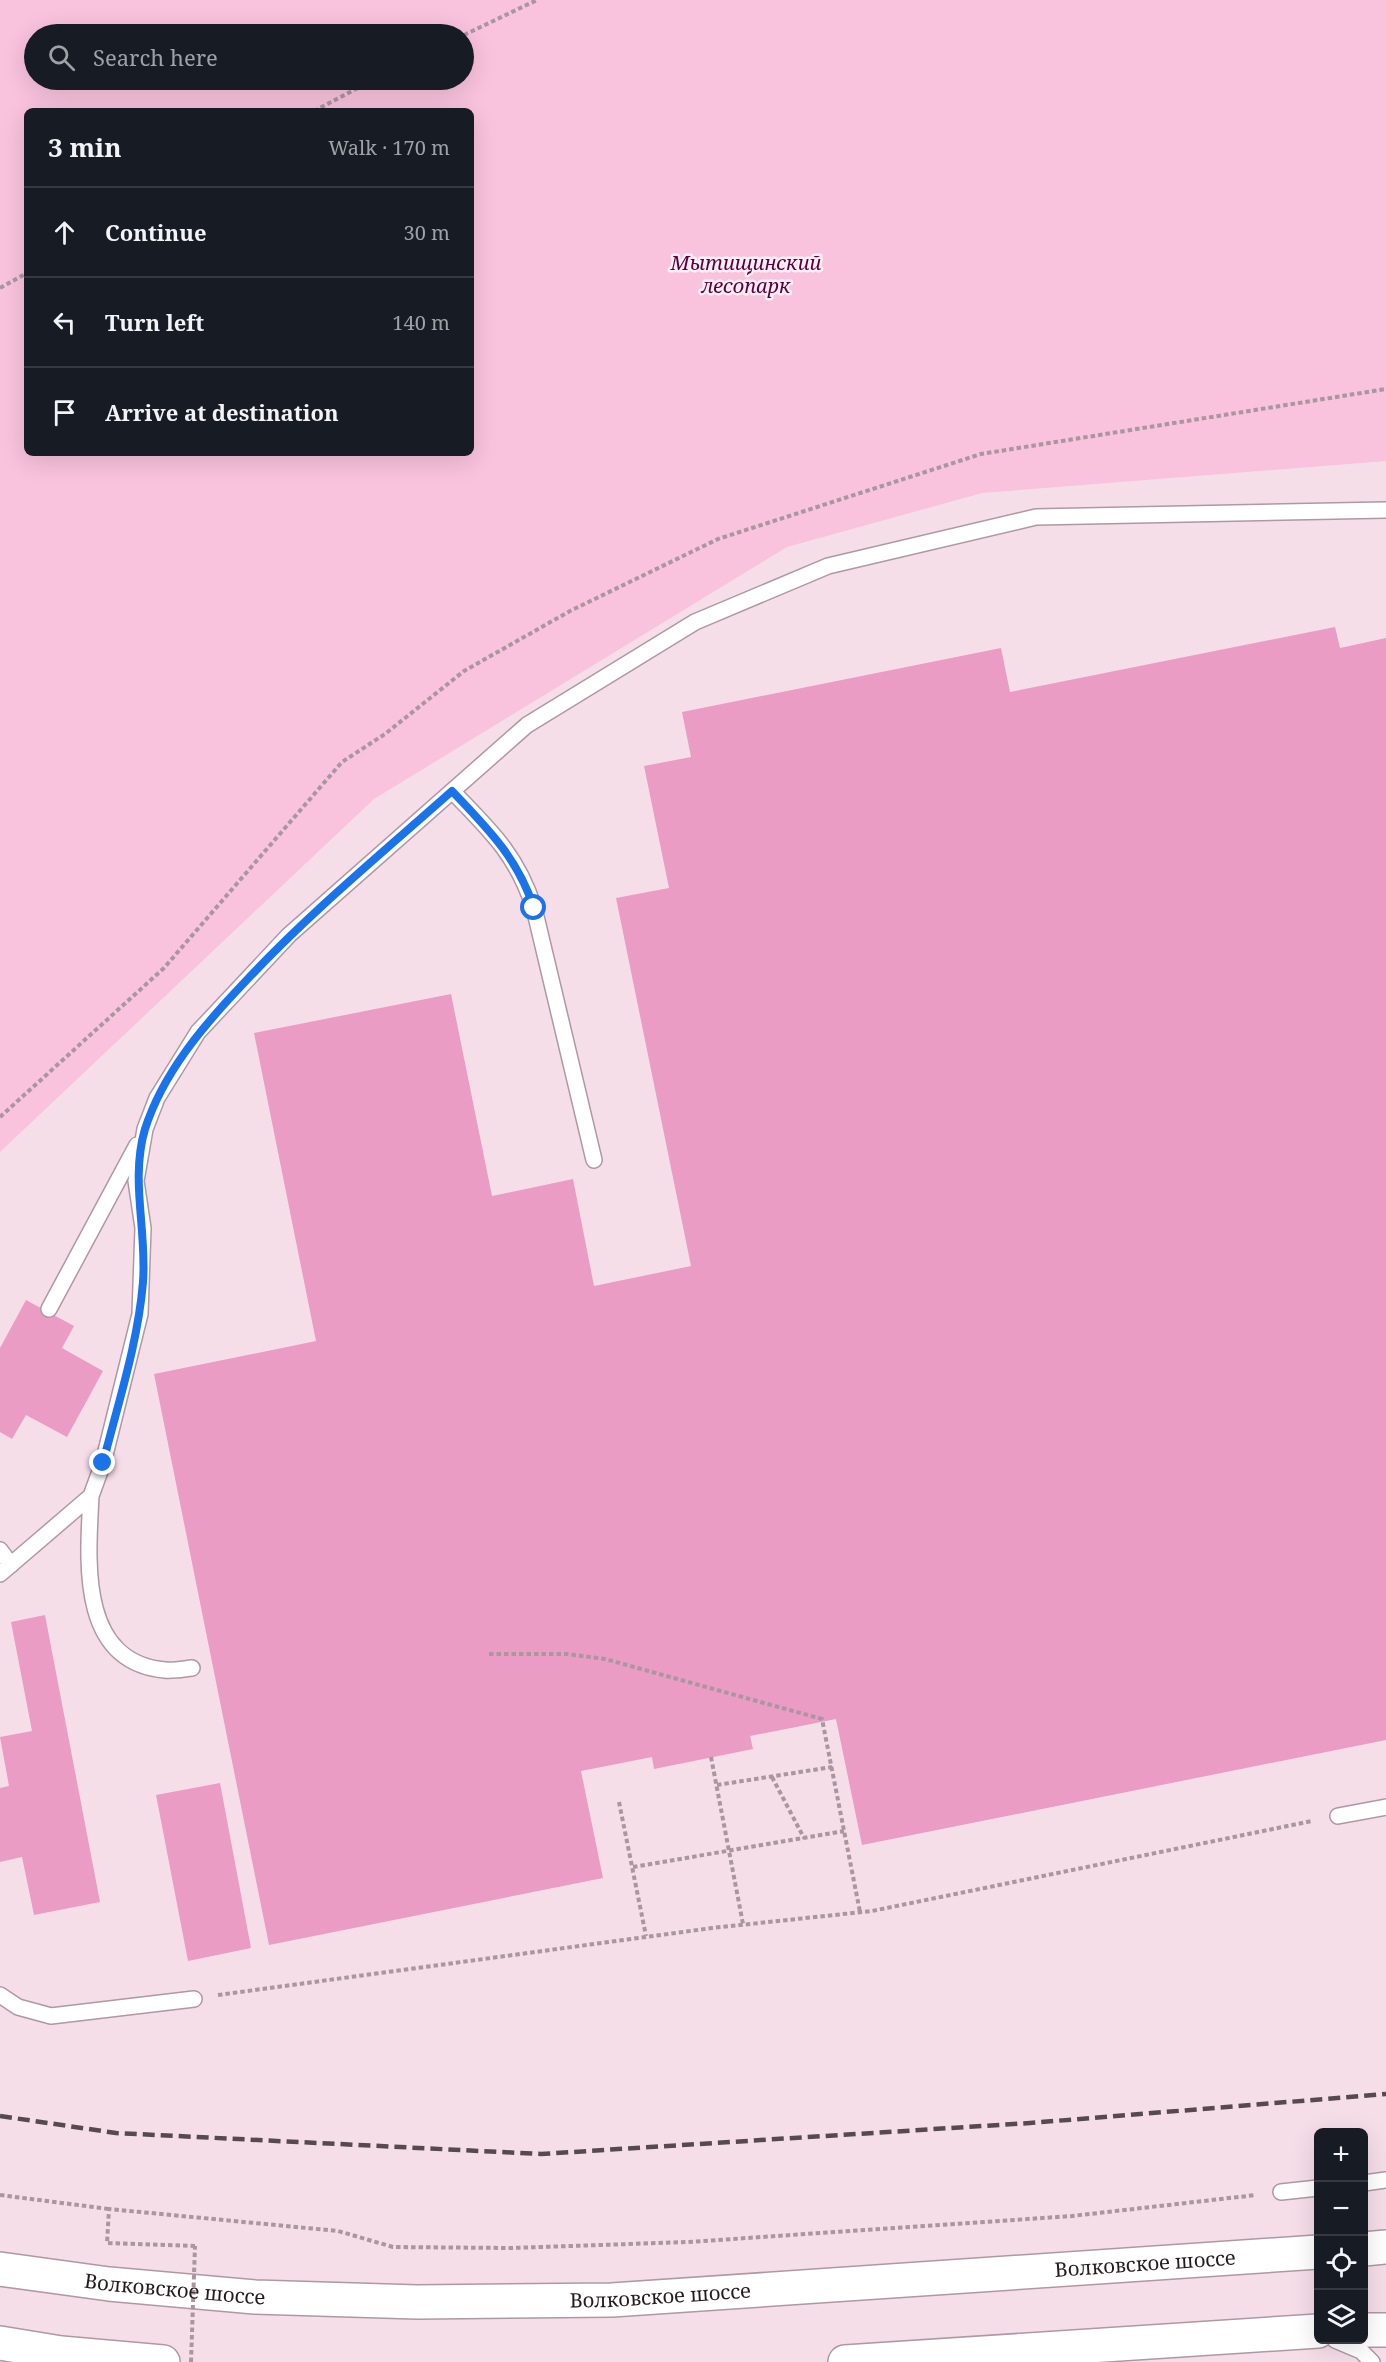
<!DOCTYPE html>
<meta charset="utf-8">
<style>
:root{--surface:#171b24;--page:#20242c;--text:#f1f3f6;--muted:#9ea1a6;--line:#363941}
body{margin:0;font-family:"Noto Serif",serif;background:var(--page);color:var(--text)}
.controls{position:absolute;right:18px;bottom:18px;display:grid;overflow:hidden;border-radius:9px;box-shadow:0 6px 24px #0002}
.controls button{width:54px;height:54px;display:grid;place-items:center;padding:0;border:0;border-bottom:2px solid var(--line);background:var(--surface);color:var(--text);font:30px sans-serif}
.stop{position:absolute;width:18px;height:18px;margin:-14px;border:4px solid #1a73e8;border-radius:50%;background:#fff}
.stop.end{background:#1a73e8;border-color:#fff;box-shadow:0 2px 6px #0008}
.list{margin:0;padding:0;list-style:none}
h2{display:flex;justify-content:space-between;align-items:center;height:78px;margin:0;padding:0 24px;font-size:26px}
h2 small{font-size:20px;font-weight:400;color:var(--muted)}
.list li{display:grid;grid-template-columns:39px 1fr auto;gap:18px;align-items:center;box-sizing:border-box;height:90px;padding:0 24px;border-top:2px solid var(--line)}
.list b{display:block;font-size:22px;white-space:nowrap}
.list em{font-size:20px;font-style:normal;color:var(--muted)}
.icon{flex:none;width:33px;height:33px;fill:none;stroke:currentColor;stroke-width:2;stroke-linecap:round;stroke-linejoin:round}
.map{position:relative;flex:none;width:1386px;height:2362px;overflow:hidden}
.search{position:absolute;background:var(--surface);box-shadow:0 6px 24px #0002;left:24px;top:24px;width:450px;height:66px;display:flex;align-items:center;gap:15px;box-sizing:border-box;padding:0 21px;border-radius:33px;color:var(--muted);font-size:22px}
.panel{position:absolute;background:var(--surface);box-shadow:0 6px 24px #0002;left:24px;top:108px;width:450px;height:348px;border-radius:9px}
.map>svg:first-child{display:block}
.green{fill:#f9c2dd;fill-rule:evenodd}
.building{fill:#ea9cc4}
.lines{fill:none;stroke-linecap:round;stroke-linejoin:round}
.lane-casing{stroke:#af98a3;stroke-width:18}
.secondary-casing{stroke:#af98a3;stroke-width:36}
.path{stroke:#a9969f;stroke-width:4;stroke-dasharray:4.5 3;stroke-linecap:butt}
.lane{stroke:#fff;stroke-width:15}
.secondary{stroke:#fff;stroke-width:33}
.rail{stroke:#564a4f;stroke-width:4.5;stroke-dasharray:12 6;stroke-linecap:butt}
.path-bridge{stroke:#a9969f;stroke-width:4;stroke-dasharray:4.5 3;stroke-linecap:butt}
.route{stroke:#1a73e8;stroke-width:8}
.labels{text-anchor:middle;stroke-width:5;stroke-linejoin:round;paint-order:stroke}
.park-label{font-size:20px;font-style:italic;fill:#5c003d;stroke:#fdeef5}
.street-label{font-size:20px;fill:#241b1f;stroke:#fdeef5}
</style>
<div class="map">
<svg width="1386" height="2362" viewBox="0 0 1386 2362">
<rect width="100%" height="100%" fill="#f6dee9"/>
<!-- green -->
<path class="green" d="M 0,0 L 1386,0 L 1386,461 L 982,493 L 787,547 L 374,799 L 0,1152 ZM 34,34 L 464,34 L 464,80 L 34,80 ZM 27,111 L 471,111 L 471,453 L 27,453 Z"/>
<!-- building -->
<path class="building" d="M 1335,627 L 1340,648 L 1386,638 L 1386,1740 L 862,1845 L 836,1719 L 750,1736 L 753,1749 L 654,1769 L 652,1757 L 581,1771 L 603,1878 L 269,1945 L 154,1374 L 316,1341 L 254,1033 L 451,994 L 492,1196 L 573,1179 L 594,1286 L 691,1266 L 616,898 L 669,888 L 644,766 L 691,757 L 682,712 L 1001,648 L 1010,692 Z
M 26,1300 L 74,1326 L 62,1348 L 103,1371 L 67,1437 L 26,1415 L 12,1439 L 0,1432 L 0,1348 Z
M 45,1615 L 100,1902 L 34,1915 L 22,1857 L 0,1862 L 0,1788 L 9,1786 L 0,1737 L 32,1731 L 11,1622 Z
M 220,1783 L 251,1948 L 188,1961 L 156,1795 Z"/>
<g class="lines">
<!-- lane casing -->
<g class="lane-casing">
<path id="lane" d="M 452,791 C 490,830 517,855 534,908 L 594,1160
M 49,1309 L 137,1145
M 91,1496 C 88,1558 77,1662 165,1670 C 173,1671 183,1669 192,1668
M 0,1550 L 11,1565
M 0,1574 L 91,1496 L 103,1463 L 140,1314 L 143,1228 L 136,1181 L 145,1129 L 157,1098 L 198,1032 L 289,935 L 527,725 L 695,622 L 828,566 L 1036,517 L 1386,510
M 1338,1816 L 1386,1807
M 0,1995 L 18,2007 L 51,2016 L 194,1999
M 1364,2183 L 1386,2180
M 1281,2192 L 1318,2188
M 1335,2340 L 1361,2351 L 1372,2362"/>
</g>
<!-- secondary casing -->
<g class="secondary-casing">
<g id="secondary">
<path d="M 1364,2249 L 1386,2247"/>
<path id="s1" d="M 0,2269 L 109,2284 L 255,2297 L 417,2302 L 612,2300 L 1318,2252"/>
<path d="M 1364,2330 L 1386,2330"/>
<path d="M 0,2343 L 61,2353 L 163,2362"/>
<path d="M 845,2362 L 1318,2331"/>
</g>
</g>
<!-- path -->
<path class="path" d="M 464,35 L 537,0
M 314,111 L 373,80
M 0,288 L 27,273
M 0,1117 L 164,968 L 342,762 L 385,734 L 464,671 L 570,611 L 718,539 L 981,454 L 1386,389
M 489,1654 L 567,1654 L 605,1659 L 822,1719 L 860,1912
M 711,1757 L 743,1924
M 772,1777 L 804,1838
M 717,1785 L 832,1767
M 619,1802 L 646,1936
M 633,1867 L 844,1831
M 218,1995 L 712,1928 L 872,1911 L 1312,1821
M 0,2195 L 109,2209
M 195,2246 L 107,2243 L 109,2209 L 338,2231 L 393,2247 L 512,2248 L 688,2242 L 1072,2216 L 1256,2195"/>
<!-- lane -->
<use href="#lane" class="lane"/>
<!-- secondary -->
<use href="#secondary" class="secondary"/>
<!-- rail -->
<path class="rail" d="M 0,2116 L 116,2133 L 541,2154 L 1030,2123 L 1386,2094"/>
<!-- path-bridge -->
<path class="path-bridge" d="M 191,2362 L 195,2246"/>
</g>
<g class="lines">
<!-- route -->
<path class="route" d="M 103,1463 C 118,1403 138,1343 143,1282 C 147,1230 130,1180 145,1129 C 163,1073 203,1026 243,984 C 308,914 381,854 452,791 C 488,829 517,857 534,908"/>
</g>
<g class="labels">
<!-- park labels -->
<g class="park-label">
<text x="746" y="270">Мытищинский<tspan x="746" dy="23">лесопарк</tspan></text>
</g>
<!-- street labels -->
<g class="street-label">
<text dy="7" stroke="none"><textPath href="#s1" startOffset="1148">Волковское шоссе</textPath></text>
<text dy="7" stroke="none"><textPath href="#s1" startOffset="176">Волковское шоссе</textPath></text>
<text dy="7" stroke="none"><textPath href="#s1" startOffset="662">Волковское шоссе</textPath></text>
</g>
</g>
</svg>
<div class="controls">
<button>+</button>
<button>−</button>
<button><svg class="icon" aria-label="locate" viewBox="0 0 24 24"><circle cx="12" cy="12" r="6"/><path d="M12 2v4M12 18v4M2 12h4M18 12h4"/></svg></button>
<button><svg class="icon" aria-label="layers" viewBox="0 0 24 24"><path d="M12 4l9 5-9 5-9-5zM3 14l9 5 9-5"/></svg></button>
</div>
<div class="stop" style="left:534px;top:908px"></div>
<div class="stop end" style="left:103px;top:1463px"></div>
<div class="search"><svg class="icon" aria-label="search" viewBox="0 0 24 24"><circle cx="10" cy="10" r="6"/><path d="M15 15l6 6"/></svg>Search here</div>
<section class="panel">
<h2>3 min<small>Walk · 170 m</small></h2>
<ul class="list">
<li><svg class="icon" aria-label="ahead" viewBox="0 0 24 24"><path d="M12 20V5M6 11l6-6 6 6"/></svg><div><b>Continue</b></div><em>30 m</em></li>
<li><svg class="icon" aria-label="left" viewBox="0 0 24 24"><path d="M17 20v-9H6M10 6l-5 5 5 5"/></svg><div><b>Turn left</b></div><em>140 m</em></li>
<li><svg class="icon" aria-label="arrive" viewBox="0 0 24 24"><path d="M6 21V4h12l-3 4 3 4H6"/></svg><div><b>Arrive at destination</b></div></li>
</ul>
</section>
</div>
